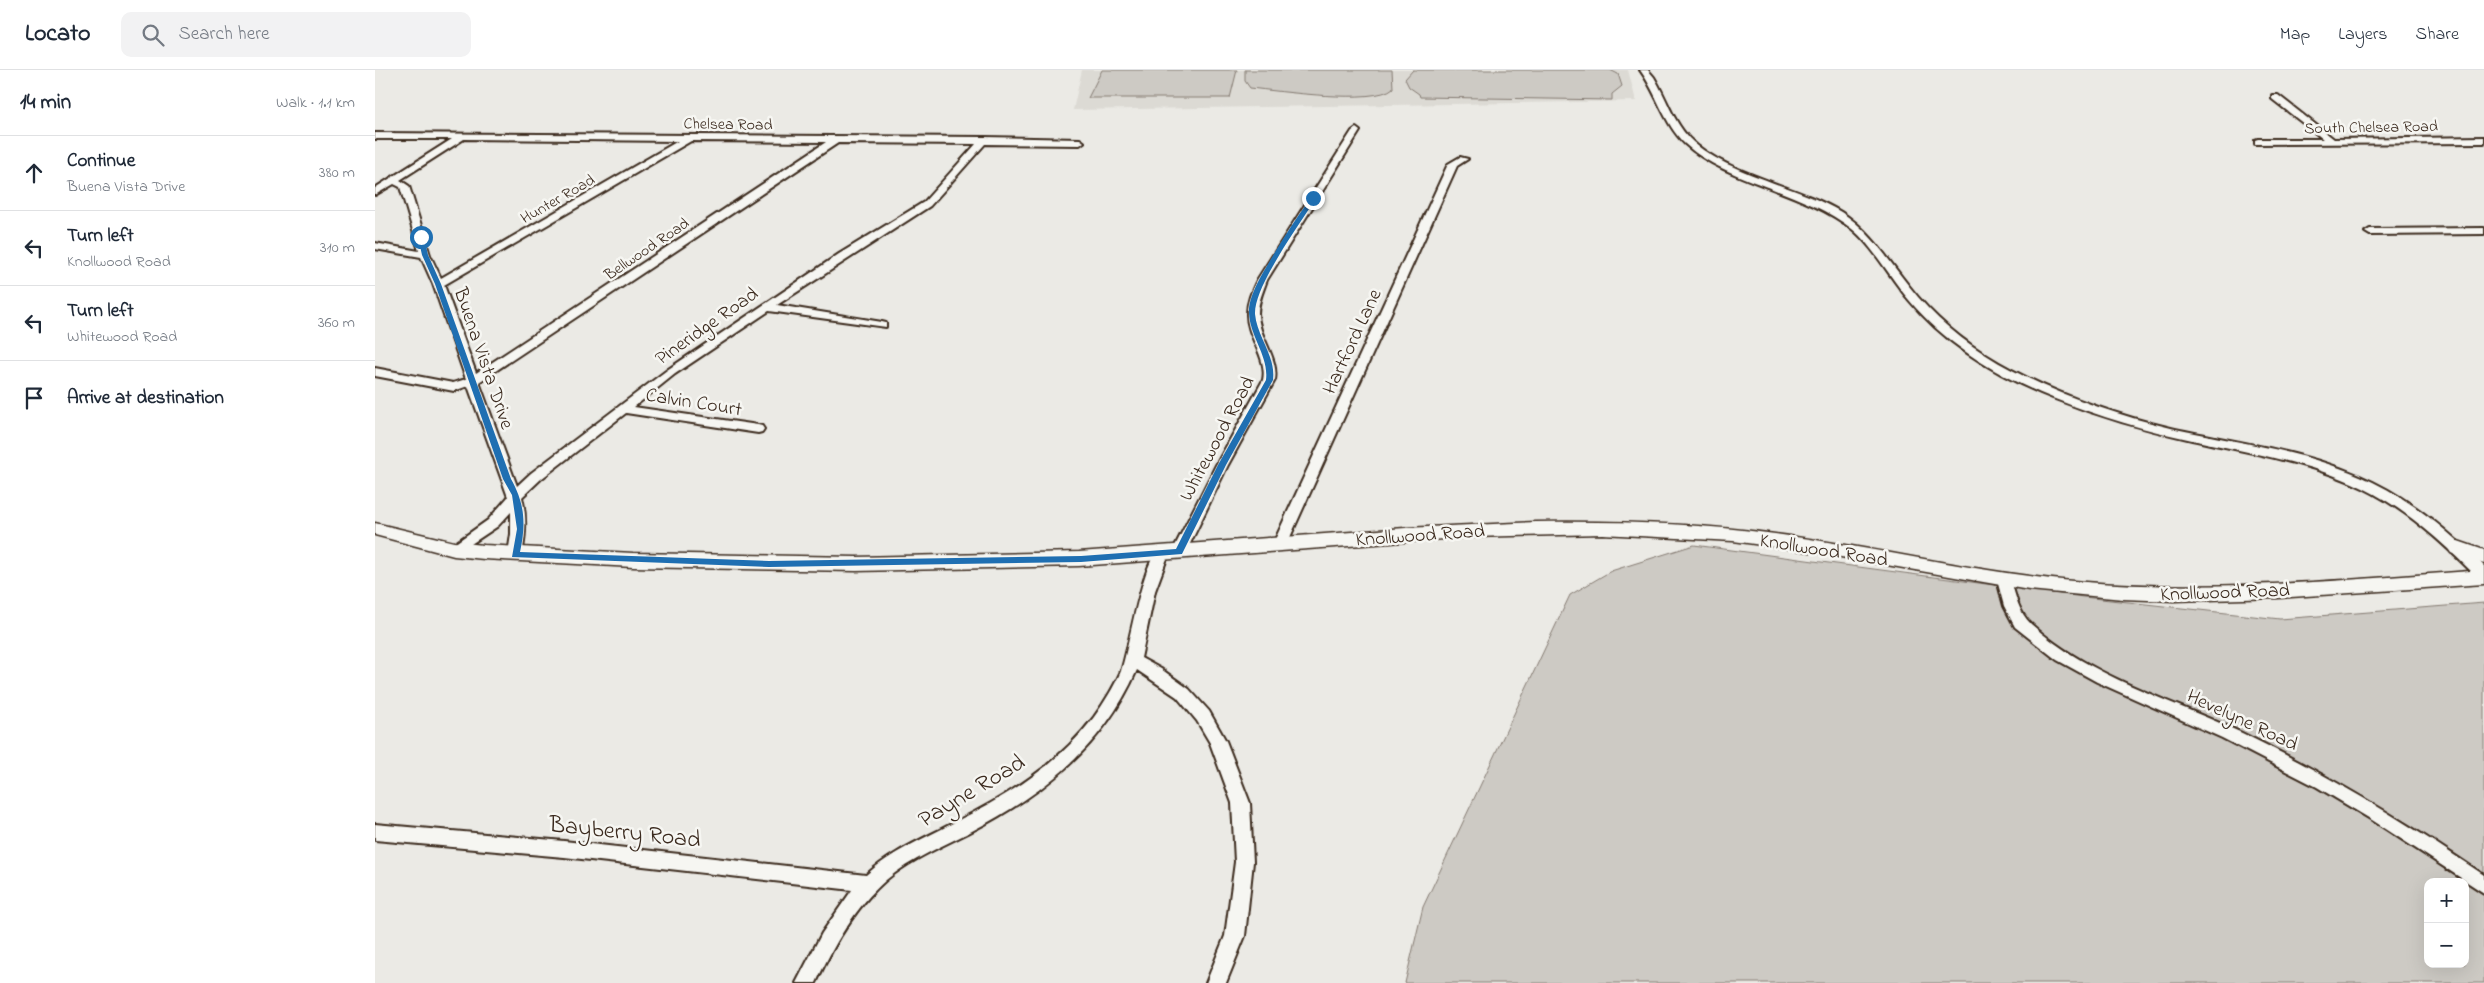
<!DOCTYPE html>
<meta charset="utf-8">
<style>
:root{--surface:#fff;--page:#f2f2f3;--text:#1f2937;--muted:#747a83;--line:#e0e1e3}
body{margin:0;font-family:"Indie Flower",sans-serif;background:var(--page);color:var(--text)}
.controls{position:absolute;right:15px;bottom:15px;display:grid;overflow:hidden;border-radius:10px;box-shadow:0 5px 20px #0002}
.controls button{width:45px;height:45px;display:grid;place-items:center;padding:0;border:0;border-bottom:1px solid var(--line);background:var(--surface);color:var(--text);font:25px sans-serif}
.stop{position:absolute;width:15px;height:15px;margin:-11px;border:4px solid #1f6fb2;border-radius:50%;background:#fff}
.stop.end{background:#1f6fb2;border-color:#fff;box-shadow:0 1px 5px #0008}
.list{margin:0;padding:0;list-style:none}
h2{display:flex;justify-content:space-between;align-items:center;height:65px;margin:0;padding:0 20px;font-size:21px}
h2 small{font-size:16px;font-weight:400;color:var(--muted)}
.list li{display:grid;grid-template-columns:32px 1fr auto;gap:15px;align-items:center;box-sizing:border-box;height:75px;padding:0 20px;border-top:1px solid var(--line)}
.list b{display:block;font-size:19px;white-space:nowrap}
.list p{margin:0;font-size:16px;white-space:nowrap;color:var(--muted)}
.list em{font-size:16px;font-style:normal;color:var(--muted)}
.icon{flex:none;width:28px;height:28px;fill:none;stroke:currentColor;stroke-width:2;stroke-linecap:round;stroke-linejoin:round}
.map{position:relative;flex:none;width:2109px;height:913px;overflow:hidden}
header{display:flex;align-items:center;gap:30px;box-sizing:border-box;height:70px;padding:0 25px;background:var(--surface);border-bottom:1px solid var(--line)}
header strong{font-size:24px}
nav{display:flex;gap:28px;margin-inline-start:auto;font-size:18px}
.search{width:350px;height:45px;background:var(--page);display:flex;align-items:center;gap:12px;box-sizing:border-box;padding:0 18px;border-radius:10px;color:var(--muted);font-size:19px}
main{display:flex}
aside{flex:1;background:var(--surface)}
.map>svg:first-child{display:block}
.built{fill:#dcdad4}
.green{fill:#cdcac4;stroke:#847a71;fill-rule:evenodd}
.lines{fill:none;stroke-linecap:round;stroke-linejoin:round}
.street-casing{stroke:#3b2a1e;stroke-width:4}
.secondary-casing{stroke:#3b2a1e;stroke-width:3}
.street{fill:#f6f6f2;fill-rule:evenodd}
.secondary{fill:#f6f6f2;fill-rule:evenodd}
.route{fill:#1f6fb2}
.labels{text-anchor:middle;stroke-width:5;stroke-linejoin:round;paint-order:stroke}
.far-street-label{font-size:16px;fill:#3b2a1e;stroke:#f6f6f2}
.street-label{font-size:20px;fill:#3b2a1e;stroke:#f6f6f2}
.near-street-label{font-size:24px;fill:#3b2a1e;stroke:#f6f6f2}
</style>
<header>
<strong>Locato</strong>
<div class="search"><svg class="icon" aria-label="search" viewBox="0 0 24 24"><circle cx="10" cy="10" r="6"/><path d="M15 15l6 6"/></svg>Search here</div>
<nav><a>Map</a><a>Layers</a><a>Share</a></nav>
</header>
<main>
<aside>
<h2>14 min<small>Walk · 1.1 km</small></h2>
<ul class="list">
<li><svg class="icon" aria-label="ahead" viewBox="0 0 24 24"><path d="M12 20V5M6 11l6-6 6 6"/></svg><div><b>Continue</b><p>Buena Vista Drive</p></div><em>380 m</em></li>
<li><svg class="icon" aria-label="left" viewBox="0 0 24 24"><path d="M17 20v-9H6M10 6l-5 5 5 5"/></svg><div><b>Turn left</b><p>Knollwood Road</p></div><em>310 m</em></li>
<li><svg class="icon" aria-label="left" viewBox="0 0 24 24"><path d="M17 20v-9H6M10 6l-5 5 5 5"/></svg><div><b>Turn left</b><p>Whitewood Road</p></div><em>360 m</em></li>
<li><svg class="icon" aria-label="arrive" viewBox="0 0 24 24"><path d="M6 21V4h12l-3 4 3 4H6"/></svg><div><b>Arrive at destination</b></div></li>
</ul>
</aside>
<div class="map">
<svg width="2109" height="913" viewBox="0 0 2109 913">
<rect width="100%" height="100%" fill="#ebeae5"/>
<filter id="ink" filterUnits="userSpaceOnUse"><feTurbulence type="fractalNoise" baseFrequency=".02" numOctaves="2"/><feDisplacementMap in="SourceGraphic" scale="10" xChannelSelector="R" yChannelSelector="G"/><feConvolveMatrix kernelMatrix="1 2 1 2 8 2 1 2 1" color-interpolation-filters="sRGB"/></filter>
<g filter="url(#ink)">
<!-- built -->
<path class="built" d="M 707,0 L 1253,0 L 1261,31 L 698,40 Z"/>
<!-- green -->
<path class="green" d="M 727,0 L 862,0 L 855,28 L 713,28 Z
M 870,0 L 1017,0 L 1018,18 C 1000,35 903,21 875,18 L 870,11 Z
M 1038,0 L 1235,0 L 1243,4 L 1247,16 L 1237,24 L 1237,30 L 1045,27 L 1044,24 L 1034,17 L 1030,9 Z
M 1319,475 L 1708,527 L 1905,549 L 2109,533 L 2109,913 L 1030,913 L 1048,837 L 1195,525 L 1236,501 ZM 2053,812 L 2090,812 L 2090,894 L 2053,894 Z"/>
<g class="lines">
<!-- street casing -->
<g class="street-casing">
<path id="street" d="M 1265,0 L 1273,0 L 1279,7 C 1291,27 1298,51 1314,68 C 1349,104 1422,115 1466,142 C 1498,162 1518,198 1543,227 C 1569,257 1601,281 1637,300 C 1687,326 1741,345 1796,358 C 1864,373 1935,381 1998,412 C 2041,433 2076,464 2109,496 L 2109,510 L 2104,509 C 2069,474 2033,440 1988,418 C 1934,392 1875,383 1817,370 C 1770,360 1725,347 1680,329 C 1626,308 1572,276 1534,230 C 1516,209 1498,176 1477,159 C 1428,120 1352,113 1310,74 C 1289,54 1282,23 1265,0 Z
M 1897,25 L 1903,25 L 1959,69 L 2109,67 L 2109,73 L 1880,74 L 1880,70 L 1883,69 L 1948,69 L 1897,29 Z
M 981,58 L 985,61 L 892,210 C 888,221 883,232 883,243 C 883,267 904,287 900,310 L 853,395 L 811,482 L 804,487 L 799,485 L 797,482 L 841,395 L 888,310 C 893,287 871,267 872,243 C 872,231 877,221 882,210 L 977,61 Z
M 0,63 L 609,67 L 705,69 L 709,72 L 705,75 L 610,74 L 555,136 L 402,235 L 507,252 L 511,253 L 511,257 L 394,241 L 300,304 L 259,337 L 383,355 L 387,356 L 389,359 L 387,362 L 383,363 L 251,343 L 166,409 L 147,427 C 152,447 151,464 147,484 L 140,489 L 133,484 L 136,464 L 136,442 L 123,456 L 84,482 L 79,484 L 72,479 L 113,450 L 133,427 L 93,316 L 79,321 L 0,306 L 0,298 L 78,313 L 91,309 L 58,214 L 46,187 L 0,179 L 0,173 L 44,181 L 25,117 L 19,114 L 0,125 L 0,118 L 77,69 L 0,69 ZM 89,69 L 303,71 L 66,208 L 55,185 L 34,116 L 25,110 ZM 316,71 L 451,72 L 101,303 L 69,215 ZM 463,73 L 601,74 L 549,132 L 464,184 L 292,300 L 156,403 L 142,416 L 104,312 Z
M 1085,87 L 1093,89 L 1082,96 L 912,474 L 905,479 L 900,477 L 898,474 L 1073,94 Z
M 2109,158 L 2109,164 L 1995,165 L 1990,162 L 1995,159 Z
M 787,478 L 794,483 L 780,521 L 766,588 L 786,599 L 814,619 L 834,641 L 851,671 L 875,733 L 878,792 L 870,866 L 851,913 L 831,913 L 850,866 L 860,792 L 857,733 L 835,673 L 822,651 L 802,627 L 762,600 C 729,676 668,724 597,761 C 568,776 536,789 511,810 C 480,837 458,876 441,913 L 421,913 L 447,863 L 477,820 L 189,787 L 0,770 L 0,754 L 189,771 L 491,805 C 516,782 548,769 578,753 C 631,727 683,695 719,647 C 729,633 739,617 746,601 C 754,580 768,483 787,478 Z
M 1629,505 L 1634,506 L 1636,510 C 1640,525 1644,543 1656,554 C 1714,607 1797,630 1867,663 C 1952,704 2031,752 2109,805 L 2109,823 L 1997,750 L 1942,717 L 1847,668 L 1722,612 L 1682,590 L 1640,557 L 1629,536 L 1622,510 L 1624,506 Z"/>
</g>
<!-- secondary casing -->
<g class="secondary-casing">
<path id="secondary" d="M 1161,452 C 1241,451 1321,453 1400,464 C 1500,477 1598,502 1698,511 C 1835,523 1972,510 2109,500 L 2109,514 L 1903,528 L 1799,531 L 1748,529 L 1654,520 L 1443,483 L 1358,471 L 1227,464 L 1096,467 L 704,496 L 481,501 L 258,497 L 109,489 L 79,486 L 0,465 L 0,453 L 79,472 L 109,475 L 258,483 L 481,487 L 704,482 L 1030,458 Z
M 2083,471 L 2109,480 L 2109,494 L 2076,483 L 2073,478 L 2076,473 Z"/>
</g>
<!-- street -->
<use href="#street" class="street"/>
<!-- secondary -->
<use href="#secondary" class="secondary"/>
</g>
</g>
<!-- route -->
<path class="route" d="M 938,127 L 941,128 C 925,154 879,216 880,244 C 882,267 901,286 898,310 L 851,395 L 807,484 L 706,492 L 394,497 L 137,487 L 142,459 L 137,425 L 128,409 L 60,214 L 47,185 L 43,167 L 46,165 L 49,167 L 53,185 L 66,214 L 136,409 C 150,434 151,454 145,482 L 394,491 L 706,486 L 801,479 L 843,395 L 891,310 C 894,286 875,267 874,243 C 873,233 879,220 884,210 C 890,198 930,132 938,127 Z"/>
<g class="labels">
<!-- far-street labels -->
<g class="far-street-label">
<text transform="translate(353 53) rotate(1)" y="6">Chelsea Road</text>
<text transform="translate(1996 56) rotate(-1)" y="6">South Chelsea Road</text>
<text transform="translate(182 128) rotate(-30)" y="6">Hunter Road</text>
<text transform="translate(271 178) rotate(-34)" y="6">Bellwood Road</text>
</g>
<!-- street labels -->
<g class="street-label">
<text transform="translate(331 255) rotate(-35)" y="7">Pineridge Road</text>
<text transform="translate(976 271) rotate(-65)" y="7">Hartford Lane</text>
<text transform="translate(110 288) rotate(71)" y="7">Buena Vista Drive</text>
<text transform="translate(319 331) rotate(9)" y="7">Calvin Court</text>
<text transform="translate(841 368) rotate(-62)" y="7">Whitewood Road</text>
<text transform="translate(1045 464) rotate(-4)" y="7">Knollwood Road</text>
<text transform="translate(1449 479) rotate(9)" y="7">Knollwood Road</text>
<text transform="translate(1850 521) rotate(-2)" y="7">Knollwood Road</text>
<text transform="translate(1868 649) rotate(25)" y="7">Hevelyne Road</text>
</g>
<!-- near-street labels -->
<g class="near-street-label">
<text transform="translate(596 720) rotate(-31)" y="8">Payne Road</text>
<text transform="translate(250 761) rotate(6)" y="8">Bayberry Road</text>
</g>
</g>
</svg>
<div class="controls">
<button>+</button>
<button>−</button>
</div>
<div class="stop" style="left:46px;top:167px"></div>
<div class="stop end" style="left:938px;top:128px"></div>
</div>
</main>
